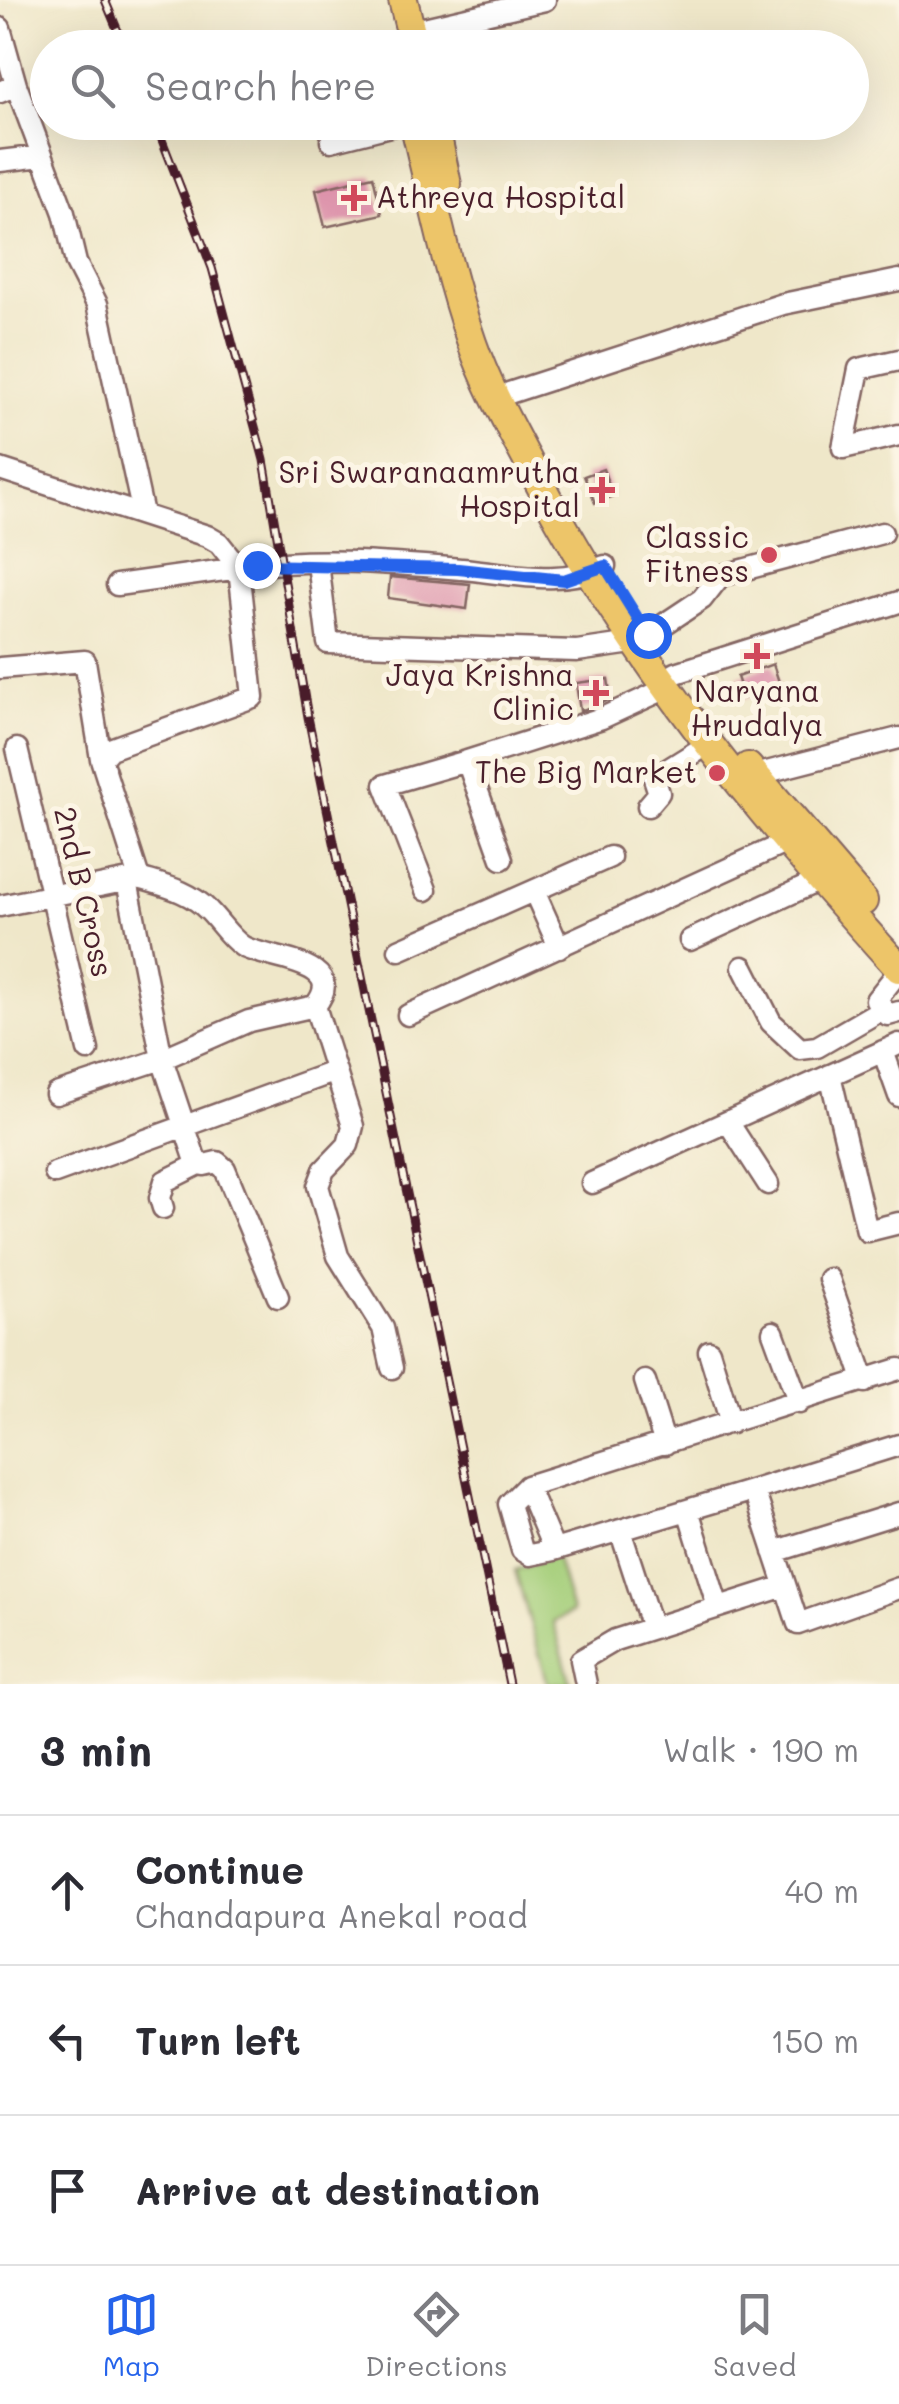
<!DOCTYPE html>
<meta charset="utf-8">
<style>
:root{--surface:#fff;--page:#f7f7f7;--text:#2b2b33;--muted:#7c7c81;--line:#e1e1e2;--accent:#2563eb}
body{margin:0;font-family:Mali,sans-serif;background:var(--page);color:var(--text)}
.stop{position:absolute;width:30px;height:30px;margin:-22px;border:8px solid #2563eb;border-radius:50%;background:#fff}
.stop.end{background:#2563eb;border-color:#fff;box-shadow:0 2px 10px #0008}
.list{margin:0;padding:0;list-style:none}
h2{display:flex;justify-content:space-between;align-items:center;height:130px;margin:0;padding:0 40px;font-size:42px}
h2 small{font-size:32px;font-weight:400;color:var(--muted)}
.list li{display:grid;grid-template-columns:65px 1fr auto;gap:30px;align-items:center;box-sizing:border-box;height:150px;padding:0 40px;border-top:2px solid var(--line)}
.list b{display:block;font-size:38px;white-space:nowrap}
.list p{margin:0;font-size:32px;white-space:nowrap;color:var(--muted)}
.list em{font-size:32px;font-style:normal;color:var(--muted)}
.icon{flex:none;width:55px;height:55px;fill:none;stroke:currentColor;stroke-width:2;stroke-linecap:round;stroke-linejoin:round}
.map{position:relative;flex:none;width:899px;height:1684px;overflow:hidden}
.search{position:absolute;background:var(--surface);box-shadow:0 10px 40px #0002;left:30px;right:30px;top:30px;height:110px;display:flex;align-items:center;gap:25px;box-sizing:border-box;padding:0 35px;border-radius:55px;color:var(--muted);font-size:38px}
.sheet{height:580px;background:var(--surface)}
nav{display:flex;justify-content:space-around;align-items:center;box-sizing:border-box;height:140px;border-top:2px solid var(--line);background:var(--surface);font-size:28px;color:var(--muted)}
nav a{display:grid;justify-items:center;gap:5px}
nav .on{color:var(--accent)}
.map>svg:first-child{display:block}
.green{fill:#a6cf7b;stroke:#787753;stroke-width:2.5}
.building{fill:#db8ea8}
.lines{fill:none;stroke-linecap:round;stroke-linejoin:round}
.minor-casing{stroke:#846562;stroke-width:25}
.major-casing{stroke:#846562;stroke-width:32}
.minor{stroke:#fff;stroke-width:20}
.major{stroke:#edc569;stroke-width:28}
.rail-casing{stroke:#4a1f2b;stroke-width:9}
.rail{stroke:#fcf5e5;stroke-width:5;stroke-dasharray:15;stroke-linecap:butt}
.route{stroke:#2563eb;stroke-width:12}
.poi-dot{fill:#d1495b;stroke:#fcf5e5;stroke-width:4}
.labels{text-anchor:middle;stroke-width:10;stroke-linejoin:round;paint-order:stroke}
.poi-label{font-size:30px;fill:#4a1f2b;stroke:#fcf5e5;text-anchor:end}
.street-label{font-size:30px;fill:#4a1f2b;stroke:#fcf5e5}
</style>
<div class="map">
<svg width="899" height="1684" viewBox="0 0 899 1684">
<rect width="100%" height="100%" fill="#fcf5e5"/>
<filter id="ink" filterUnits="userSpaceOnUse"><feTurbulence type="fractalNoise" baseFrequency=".01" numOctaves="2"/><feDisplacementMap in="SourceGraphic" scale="20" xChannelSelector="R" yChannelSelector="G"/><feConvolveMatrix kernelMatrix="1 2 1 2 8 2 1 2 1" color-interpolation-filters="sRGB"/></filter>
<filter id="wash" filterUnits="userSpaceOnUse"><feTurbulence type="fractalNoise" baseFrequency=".0048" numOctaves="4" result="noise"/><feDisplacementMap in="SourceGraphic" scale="40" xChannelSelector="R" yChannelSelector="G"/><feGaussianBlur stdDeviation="2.25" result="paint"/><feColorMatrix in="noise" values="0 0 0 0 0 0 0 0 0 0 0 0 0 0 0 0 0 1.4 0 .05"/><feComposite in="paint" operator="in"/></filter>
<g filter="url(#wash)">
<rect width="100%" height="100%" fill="#efe7c9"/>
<!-- green -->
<path class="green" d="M 556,1556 L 572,1612 L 553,1622 L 571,1684 L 548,1684 L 515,1570 Z"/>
<g id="blocks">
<!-- building -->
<path class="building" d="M 373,176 L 382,214 L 325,227 L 316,190 Z
M 603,469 L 613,496 L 595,503 L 584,476 Z
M 390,577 L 470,584 L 467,609 L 388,598 Z
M 773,664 L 780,685 L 744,698 L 737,677 Z
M 608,679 L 611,699 L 580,711 L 576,683 Z"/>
</g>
</g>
<g filter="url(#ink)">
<use href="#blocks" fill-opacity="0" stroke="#846562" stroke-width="2.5"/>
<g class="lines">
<!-- minor casing -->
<g class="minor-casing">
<path id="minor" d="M 0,28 L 16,85 L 0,92
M 411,31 L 545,0
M 16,85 L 64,213 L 76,263 L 97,304 L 143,514
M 331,141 L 406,122
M 0,161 L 42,156
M 899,360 L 859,369 L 843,448 L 899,435
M 509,393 L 783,304 L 899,280
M 0,469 L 207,536 L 219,543 L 239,568 L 117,585
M 318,563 L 328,643 L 577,651 L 632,643
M 648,635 L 702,599 L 720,576 L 882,533
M 0,668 L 85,661 L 101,759
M 676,673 L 899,602
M 17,749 L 88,1050
M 755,775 L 899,738
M 648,806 L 659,793 L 654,778 L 707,745
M 502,859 L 467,761 L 602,718 L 665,689
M 139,878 C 165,886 190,891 209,911 C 220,922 229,937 242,946 C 261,959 352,960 315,1006
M 127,881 L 162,1059 L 196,1161 L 204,1165 L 217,1162 L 225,1169 L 278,1297
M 426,890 L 385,785 L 467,761
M 534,891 L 559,947
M 0,906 L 139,878 L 101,759 L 110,749 L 253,697 L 239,568 C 310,556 390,563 462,569 C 511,573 558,587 605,566
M 690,940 L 831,875
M 399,950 L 610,857
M 743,967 L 771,1022 L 800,1049 L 817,1047 L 881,1010
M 899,971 L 876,1000 L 888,1015 L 899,1012
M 408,1015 L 785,843
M 883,1051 L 899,1096
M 830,1075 L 867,1231 L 899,1223
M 56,1094 L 162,1059 L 249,1021 L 315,1006 L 353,1126 L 348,1145 L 324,1170 L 318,1186 L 338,1256 L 383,1328 L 392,1368
M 728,1122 L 768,1184
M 55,1173 L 336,1071
M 592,1183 L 899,1044
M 163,1208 L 160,1198 L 165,1181 L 199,1164
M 829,1279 L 865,1382
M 773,1332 L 799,1403
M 709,1351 L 731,1423
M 899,1369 L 527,1486 L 554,1550 L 754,1490 L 798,1624 L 899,1588
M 645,1381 L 665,1444
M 527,1486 L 509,1504 L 522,1550 L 530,1555 L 554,1550
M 754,1490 L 899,1445
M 688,1510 L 718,1607
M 620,1530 L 652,1628
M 774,1552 L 899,1513
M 586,1684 L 581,1660 L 615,1640 L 785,1586"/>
</g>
<!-- major casing -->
<g class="major-casing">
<path id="major" d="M 403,0 L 415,48
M 414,122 C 432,196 447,271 472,343 C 487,386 510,427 531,467 C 627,655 758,813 899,968
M 434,122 L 447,185
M 748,767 L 863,901"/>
</g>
<!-- minor -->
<use href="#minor" class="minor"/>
<!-- major -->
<use href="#major" class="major"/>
<!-- rail casing -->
<g class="rail-casing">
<path id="rail" d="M 105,0 L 125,48
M 155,122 L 212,268 L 264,460 L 308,717 L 509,1684"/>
</g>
<!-- rail -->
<use href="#rail" class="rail"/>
</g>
</g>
<g class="lines" filter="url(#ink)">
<!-- route -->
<path class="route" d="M 257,565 L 458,569 L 564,580 L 605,566 L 648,635"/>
</g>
<!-- markers -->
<g class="poi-dot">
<path d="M349 183h10v10h10v10h-10v10h-10v-10h-10v-10h10z"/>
<path d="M597 475h10v10h10v10h-10v10h-10v-10h-10v-10h10z"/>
<circle cx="769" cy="555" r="10"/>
<path d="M752 641h10v10h10v10h-10v10h-10v-10h-10v-10h10z"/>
<path d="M591 678h10v10h10v10h-10v10h-10v-10h-10v-10h10z"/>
<circle cx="717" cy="773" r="10"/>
</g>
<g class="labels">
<!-- poi labels -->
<g class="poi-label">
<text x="376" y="208" text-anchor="start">Athreya Hospital</text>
<text x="580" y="483">Sri Swaranaamrutha<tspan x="580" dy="34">Hospital</tspan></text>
<text x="749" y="548">Classic<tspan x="749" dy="34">Fitness</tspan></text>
<text x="574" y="686">Jaya Krishna<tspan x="574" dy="34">Clinic</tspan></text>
<text x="757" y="702" text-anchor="middle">Naryana<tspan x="757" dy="34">Hrudalya</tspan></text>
<text x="697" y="783">The Big Market</text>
</g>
<!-- street labels -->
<g class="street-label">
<text transform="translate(83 892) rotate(77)" y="10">2nd B Cross</text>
</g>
</g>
</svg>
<div class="stop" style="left:648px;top:635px"></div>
<div class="stop end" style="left:257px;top:565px"></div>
<div class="search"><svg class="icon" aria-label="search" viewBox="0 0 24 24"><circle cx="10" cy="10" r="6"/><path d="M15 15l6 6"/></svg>Search here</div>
</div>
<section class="sheet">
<h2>3 min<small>Walk · 190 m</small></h2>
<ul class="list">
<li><svg class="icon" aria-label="ahead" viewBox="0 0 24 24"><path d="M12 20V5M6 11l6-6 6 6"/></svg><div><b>Continue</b><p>Chandapura Anekal road</p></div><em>40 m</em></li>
<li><svg class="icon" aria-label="left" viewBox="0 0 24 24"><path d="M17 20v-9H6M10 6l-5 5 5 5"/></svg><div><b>Turn left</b></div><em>150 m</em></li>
<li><svg class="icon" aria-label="arrive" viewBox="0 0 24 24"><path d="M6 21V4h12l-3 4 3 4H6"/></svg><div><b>Arrive at destination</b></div></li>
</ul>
</section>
<nav>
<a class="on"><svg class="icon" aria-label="map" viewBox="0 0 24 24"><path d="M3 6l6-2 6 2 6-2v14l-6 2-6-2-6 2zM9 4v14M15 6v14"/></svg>Map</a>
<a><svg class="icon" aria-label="directions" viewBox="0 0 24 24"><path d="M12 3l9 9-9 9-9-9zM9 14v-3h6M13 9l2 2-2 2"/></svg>Directions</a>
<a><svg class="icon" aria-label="saved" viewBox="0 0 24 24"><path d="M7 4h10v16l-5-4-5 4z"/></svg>Saved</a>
</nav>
